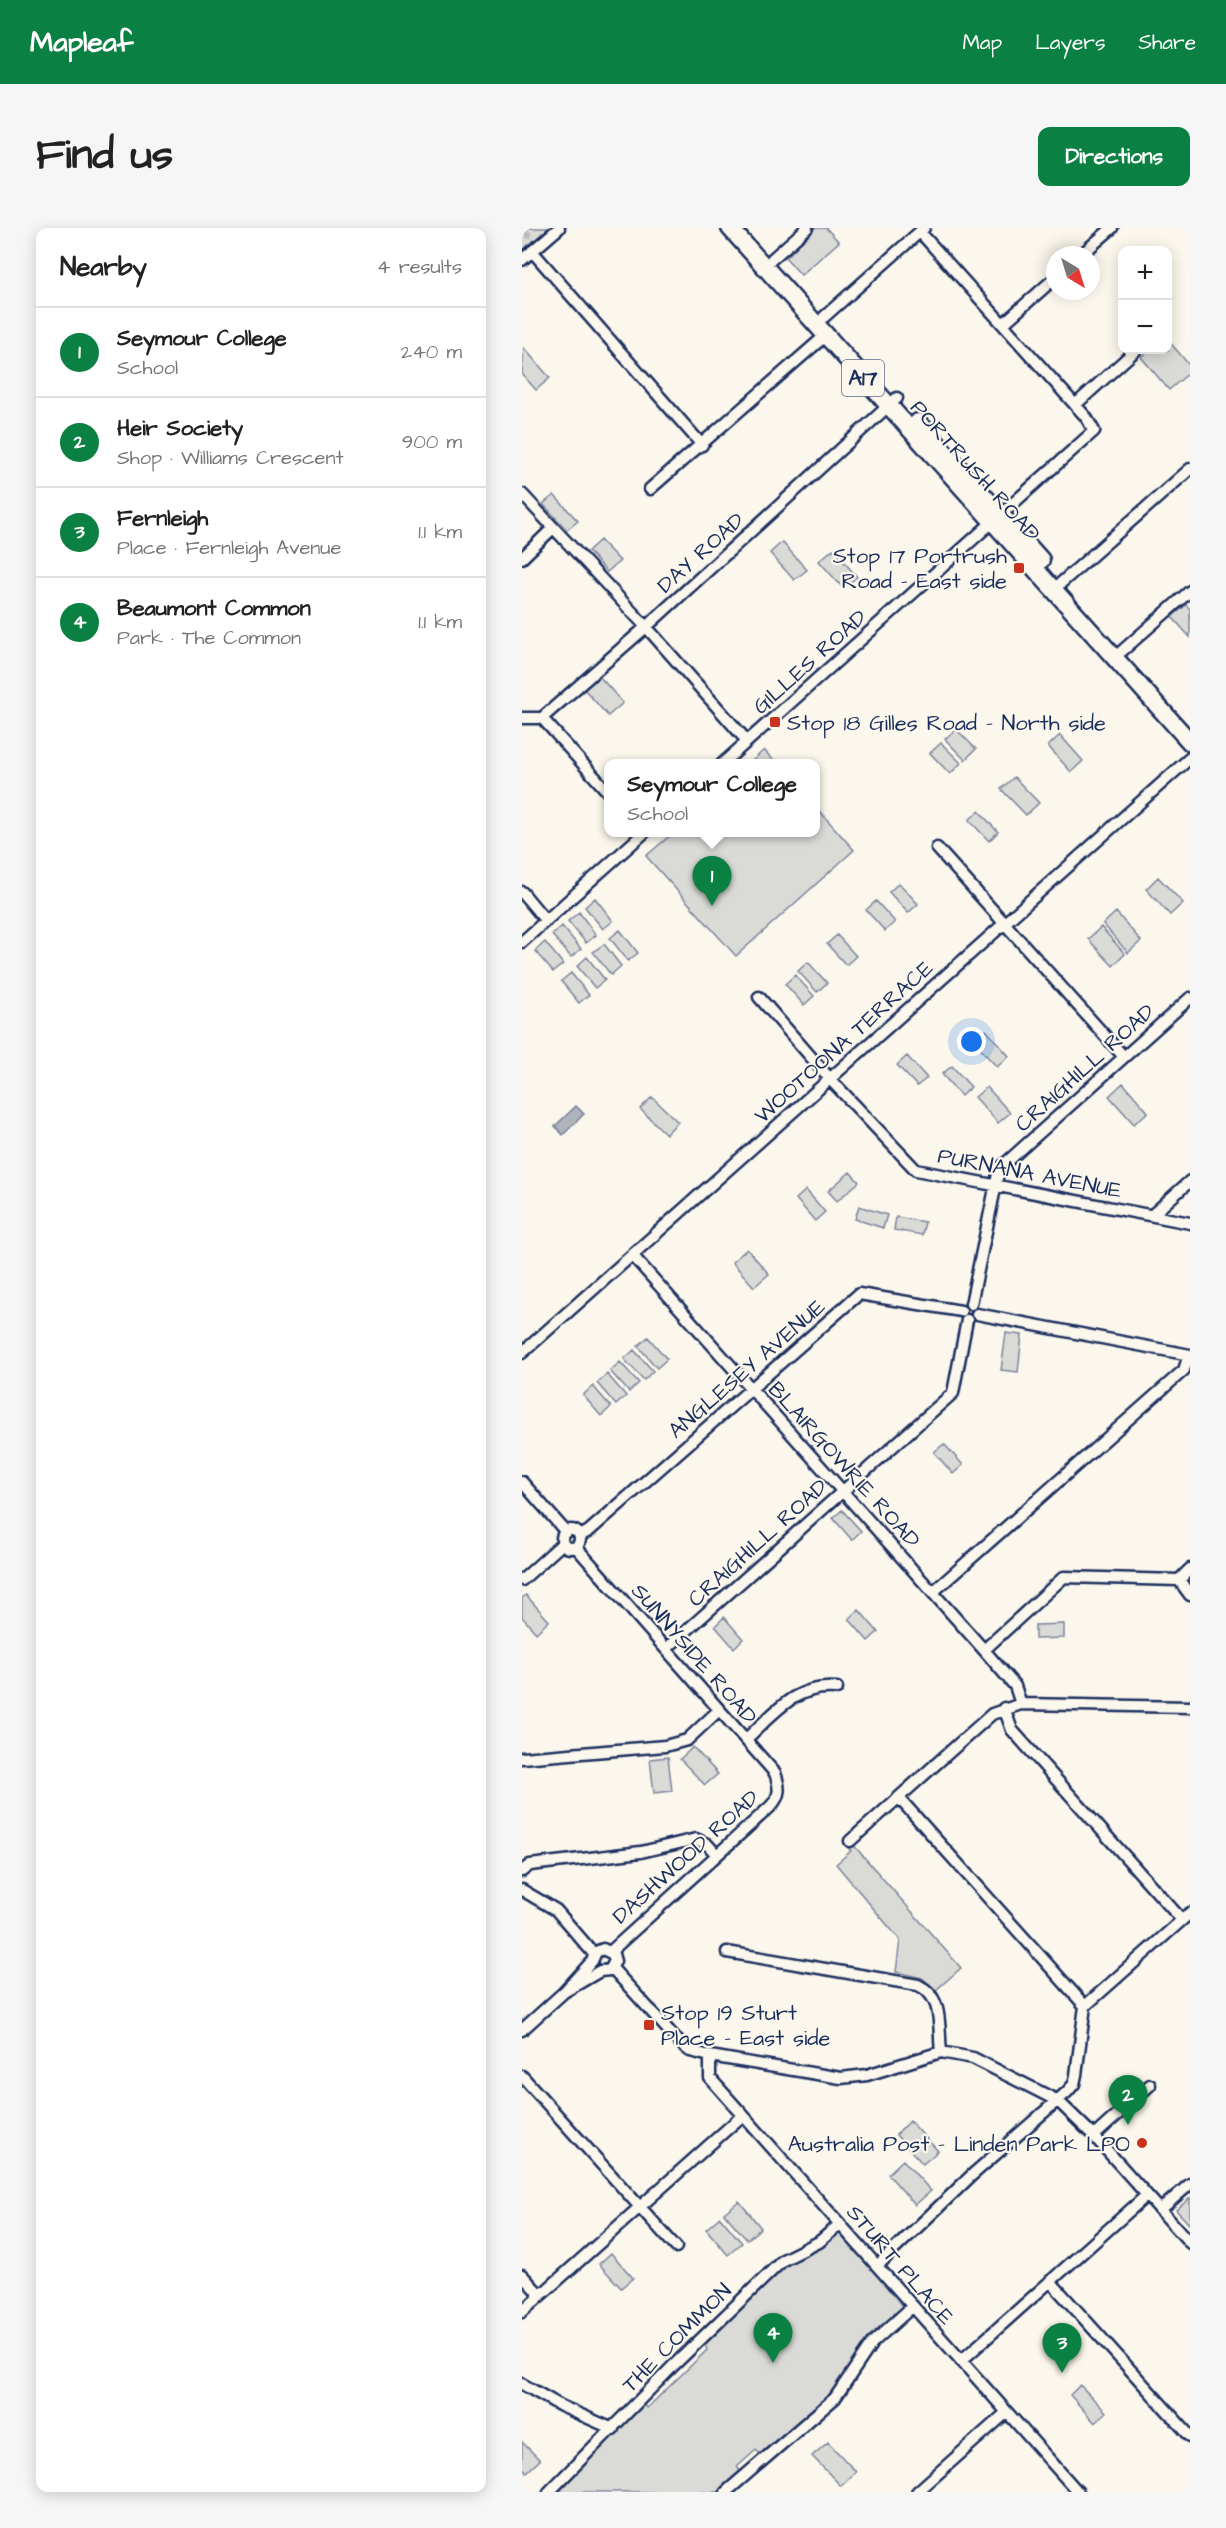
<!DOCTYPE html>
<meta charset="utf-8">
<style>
:root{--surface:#fff;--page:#f6f6f6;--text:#222;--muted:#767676;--line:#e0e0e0;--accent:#0b8043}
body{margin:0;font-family:"Architects Daughter",sans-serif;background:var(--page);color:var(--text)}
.controls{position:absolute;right:18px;top:18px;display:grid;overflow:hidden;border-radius:12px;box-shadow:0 3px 15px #0003}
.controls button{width:54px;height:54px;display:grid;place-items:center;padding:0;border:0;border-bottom:2px solid var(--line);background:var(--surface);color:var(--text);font:30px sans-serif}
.compass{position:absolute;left:524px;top:18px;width:54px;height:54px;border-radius:50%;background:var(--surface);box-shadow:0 3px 15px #0003;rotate:142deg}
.you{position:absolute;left:450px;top:814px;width:21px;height:21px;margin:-15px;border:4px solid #fff;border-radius:50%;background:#1a73e8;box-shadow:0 0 0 9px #1a73e833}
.badge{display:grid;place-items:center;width:39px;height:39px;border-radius:50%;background:var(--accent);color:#fff;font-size:20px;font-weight:700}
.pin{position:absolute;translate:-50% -50px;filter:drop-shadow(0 2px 3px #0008)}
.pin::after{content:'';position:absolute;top:32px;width:21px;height:18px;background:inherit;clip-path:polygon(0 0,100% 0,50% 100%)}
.popup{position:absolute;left:82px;top:531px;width:216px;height:78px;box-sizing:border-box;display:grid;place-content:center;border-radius:12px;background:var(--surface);filter:drop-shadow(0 2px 4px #0005);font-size:20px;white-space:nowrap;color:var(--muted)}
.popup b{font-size:22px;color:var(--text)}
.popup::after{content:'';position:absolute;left:50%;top:100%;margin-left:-12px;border:12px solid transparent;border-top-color:var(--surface)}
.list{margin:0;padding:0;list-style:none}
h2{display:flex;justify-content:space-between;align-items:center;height:78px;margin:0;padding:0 24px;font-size:26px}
h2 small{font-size:20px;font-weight:400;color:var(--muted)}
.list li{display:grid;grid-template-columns:39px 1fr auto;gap:18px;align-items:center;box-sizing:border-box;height:90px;padding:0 24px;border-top:2px solid var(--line)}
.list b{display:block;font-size:22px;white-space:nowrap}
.list p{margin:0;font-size:20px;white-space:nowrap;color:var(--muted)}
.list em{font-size:20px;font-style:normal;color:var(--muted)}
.map{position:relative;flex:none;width:668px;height:2264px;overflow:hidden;border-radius:12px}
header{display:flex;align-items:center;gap:36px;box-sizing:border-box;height:84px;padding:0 30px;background:var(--accent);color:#fff}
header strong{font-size:28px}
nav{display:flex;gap:33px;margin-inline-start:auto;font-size:21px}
.intro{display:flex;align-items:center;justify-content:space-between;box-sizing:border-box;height:144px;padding:0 36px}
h1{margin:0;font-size:42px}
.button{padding:15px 27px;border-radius:12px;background:var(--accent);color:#fff;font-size:21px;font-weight:700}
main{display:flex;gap:36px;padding:0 36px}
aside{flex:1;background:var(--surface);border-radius:12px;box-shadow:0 3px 15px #0003}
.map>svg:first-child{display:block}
.cemetery{fill:url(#cemetery-stones);stroke:#7a849a;stroke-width:1.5}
.park{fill:#dadad7;stroke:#7a849a;stroke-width:1.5}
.water{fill:#afb3bb;stroke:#747e96;stroke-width:1.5}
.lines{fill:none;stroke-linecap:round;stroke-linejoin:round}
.minor-casing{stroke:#1b2f5e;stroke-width:15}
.highway-casing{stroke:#1b2f5e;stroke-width:21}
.minor{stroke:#fbf7ec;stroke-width:10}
.highway{stroke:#fbf7ec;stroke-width:16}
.poi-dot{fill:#c8321e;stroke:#fbf7ec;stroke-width:2}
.labels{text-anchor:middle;stroke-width:4.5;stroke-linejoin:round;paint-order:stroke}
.shield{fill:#fbf7ec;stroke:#5e6b89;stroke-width:1.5}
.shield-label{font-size:21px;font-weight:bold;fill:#1b2f5e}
.street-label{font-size:22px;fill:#1b2f5e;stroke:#fbf7ec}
.poi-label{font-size:22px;fill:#1b2f5e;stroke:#fbf7ec;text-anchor:end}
</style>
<header>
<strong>Mapleaf</strong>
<nav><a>Map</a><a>Layers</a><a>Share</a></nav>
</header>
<div class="intro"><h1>Find us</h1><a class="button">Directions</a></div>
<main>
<aside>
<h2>Nearby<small>4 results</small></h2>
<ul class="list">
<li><span class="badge">1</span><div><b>Seymour College</b><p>School</p></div><em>240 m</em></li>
<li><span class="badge">2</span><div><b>Heir Society</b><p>Shop · Williams Crescent</p></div><em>900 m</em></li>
<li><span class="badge">3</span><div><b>Fernleigh</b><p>Place · Fernleigh Avenue</p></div><em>1.1 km</em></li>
<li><span class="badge">4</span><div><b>Beaumont Common</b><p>Park · The Common</p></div><em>1.1 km</em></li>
</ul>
</aside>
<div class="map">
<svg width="668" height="2264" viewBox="0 0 668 2264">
<defs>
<pattern id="cemetery-stones" width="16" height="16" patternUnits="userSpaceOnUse" patternTransform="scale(1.5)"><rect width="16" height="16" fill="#dadad7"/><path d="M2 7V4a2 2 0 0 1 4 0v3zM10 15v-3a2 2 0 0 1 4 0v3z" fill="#babbbb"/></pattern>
</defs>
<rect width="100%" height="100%" fill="#fbf7ec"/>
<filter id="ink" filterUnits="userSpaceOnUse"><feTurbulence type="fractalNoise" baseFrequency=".0167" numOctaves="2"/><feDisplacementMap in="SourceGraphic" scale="12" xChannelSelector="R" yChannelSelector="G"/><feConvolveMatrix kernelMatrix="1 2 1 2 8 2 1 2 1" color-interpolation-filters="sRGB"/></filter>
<g filter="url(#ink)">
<!-- cemetery -->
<path class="cemetery" d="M 0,0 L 37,0 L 0,32 Z"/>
<!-- park -->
<path class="park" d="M 292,0 L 304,0 L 317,14 L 279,47 L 264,30 Z
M 646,112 L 668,138 L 668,144 L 647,162 L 619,129 L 628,122 L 646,122 Z
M 2,120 L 28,150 L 14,162 L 0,146 Z
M 32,267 L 56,293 L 45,302 L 21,276 Z
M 78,312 L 98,333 L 85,344 L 66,323 Z
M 260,314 L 285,342 L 272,352 L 248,325 Z
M 311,321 L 335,349 L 321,360 L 297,333 Z
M 664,377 L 668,381 L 668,409 L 650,389 Z
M 77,448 L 101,475 L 86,488 L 62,461 Z
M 434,501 L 454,521 L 443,532 L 423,511 Z
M 538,507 L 561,533 L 549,544 L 526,518 Z
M 419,515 L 439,535 L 428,546 L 408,525 Z
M 242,522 L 254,535 L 228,535 Z
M 492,549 L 517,575 L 504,587 L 479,561 Z
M 294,579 L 332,622 L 214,728 L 124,628 L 151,605 L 294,604 Z
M 457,583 L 476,604 L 467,613 L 447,592 Z
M 636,649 L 661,675 L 648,687 L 624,661 Z
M 377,655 L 396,676 L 386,685 L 367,664 Z
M 73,670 L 91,693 L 81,701 L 63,679 Z
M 354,673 L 373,694 L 363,703 L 344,682 Z
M 57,684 L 74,707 L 64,715 L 46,693 Z
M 594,684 L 619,713 L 606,725 L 581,696 Z
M 40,698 L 59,721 L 49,729 L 30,707 Z
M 579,699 L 603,726 L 591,738 L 566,711 Z
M 98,702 L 116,725 L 106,733 L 88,710 Z
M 315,707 L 334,728 L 324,737 L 305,716 Z
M 23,714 L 41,736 L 31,744 L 13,723 Z
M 82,716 L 99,738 L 89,747 L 71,724 Z
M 65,729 L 83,752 L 73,760 L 55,738 Z
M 286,734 L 305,755 L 295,764 L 276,743 Z
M 49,745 L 67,767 L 57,775 L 39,753 Z
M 273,747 L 292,768 L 282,777 L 263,756 Z
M 464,802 L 487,828 L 475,839 L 452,814 Z
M 385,828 L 405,850 L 395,858 L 375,837 Z
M 430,838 L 449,859 L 439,868 L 420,846 Z
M 601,855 L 626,884 L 612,896 L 587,868 Z
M 465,859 L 488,885 L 476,895 L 453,869 Z
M 130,869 L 156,894 L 144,906 L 118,881 Z
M 328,944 L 337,954 L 315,973 L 306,963 Z
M 284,962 L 303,984 L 293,993 L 274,971 Z
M 337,978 L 365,987 L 361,1000 L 333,991 Z
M 374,989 L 403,994 L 400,1007 L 372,1002 Z
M 225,1021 L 247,1046 L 232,1059 L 210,1034 Z
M 484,1105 L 500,1107 L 496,1144 L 479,1142 Z
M 126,1109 L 145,1131 L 135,1140 L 116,1118 Z
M 112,1122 L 131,1143 L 122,1152 L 102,1131 Z
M 98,1134 L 117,1155 L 107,1164 L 88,1143 Z
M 85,1146 L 104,1168 L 94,1177 L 75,1155 Z
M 71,1158 L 89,1179 L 79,1188 L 61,1167 Z
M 422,1216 L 441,1237 L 431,1246 L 412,1224 Z
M 320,1282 L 339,1303 L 330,1312 L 311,1290 Z
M 4,1367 L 27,1393 L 14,1405 L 0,1389 L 0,1370 Z
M 337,1382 L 356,1404 L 346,1413 L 327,1391 Z
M 202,1389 L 221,1411 L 212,1420 L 193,1398 Z
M 542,1396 L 542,1410 L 513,1411 L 513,1397 Z
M 171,1519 L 196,1546 L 183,1557 L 158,1531 Z
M 146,1529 L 150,1563 L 132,1565 L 128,1531 Z
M 328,1613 L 439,1740 L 414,1762 L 400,1750 L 374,1744 L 378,1712 L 314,1636 L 329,1623 L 323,1617 Z
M 388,1893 L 416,1923 L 401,1936 L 374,1907 Z
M 381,1932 L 409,1963 L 393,1977 L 366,1946 Z
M 668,1970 L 668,1997 L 654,1982 Z
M 217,1973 L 239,2000 L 225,2012 L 202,1985 Z
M 198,1989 L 220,2015 L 206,2027 L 184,2001 Z
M 315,2005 L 321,2007 L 386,2080 L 301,2177 L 239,2227 L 234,2222 L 215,2239 L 220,2245 L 200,2264 L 37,2264 L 120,2176 L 125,2180 L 185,2122 L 182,2115 L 264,2036 L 281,2028 Z
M 89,2025 L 111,2050 L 99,2060 L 77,2036 Z
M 558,2157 L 584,2184 L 573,2195 L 548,2167 Z
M 0,2214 L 18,2232 L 5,2244 L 0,2239 Z
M 306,2214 L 334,2244 L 319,2258 L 290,2228 Z"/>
<!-- water -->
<path class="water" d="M 54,878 L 62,886 L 41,907 L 33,898 Z"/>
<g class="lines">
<!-- minor casing -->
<g class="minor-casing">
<path id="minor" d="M 10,23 L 180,217
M 559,27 L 590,0
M 250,31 L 285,0
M 0,32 L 37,0
M 302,89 L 402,0
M 481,96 L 533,50
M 553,177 L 614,122
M 128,261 L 304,107
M 0,266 L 127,402 L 225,513
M 0,330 L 31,300
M 531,362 L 668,241
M 600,423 L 668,363
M 0,490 L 20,490 L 124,399 L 375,170
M 20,490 L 86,564
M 200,536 L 572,203 L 564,189 L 398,4
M 415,620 L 602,829
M 0,664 L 24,693
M 0,714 L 123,604
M 237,769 L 308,851 L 394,942 L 668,995
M 630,987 L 668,953
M 111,1028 L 462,1422 L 493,1458 L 499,1476
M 449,1076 L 477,941 L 668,770
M 455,1086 L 668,1127
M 0,1125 L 668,530
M 0,1254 L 44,1304
M40 1311a9 9 0 1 1 18 0a9 9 0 1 1-18 0Z
M 58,1308 L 67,1303 L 337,1066 L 439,1083
M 54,1319 L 253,1545 C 258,1559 259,1568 248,1579 L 88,1724
M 0,1352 L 41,1315
M 657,1352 L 668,1367
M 411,1364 L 662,1142 L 667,1127
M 144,1421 L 431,1165 L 445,1092
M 462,1422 L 542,1349 L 657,1352 L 668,1341
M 482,1480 L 490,1502 L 660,1692
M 224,1511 C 253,1485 273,1456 315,1460
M 0,1530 L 143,1518 L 165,1512 L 197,1482
M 377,1570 L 563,1778
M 328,1613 L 470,1486 L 499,1476 L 668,1479
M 0,1643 L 8,1637 L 119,1624 L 174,1611 L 185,1616 L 195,1627
M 0,1662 L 34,1682 L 72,1726
M 205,1724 L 396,1757 C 422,1769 416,1799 419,1824
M 90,1740 L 158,1815 L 168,1823 L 188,1828 L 319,1850 L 345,1847 L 419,1824 L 451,1830 L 536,1873 L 572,1908 L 668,2015
M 0,1802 L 42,1764 L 70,1733 L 74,1724 L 81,1721 L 91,1726 L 93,1733 L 88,1742 L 78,1743 L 42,1764
M 188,1828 L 188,1850 L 556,2264
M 0,1848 L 154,2019
M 572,1908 L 628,1857
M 638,1982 L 668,1956
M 355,2038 L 450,1947 L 545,1864 L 552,1856 L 554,1847 L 563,1778 L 668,1685
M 0,2047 L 18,2067
M 528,2053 L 668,2208
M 0,2084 L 221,1887
M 439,2133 L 625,1967
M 0,2156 L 39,2178 L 91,2201
M 27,2264 L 152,2137 L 261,2032 L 297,2014 L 318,1996
M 204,2264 L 313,2170 L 350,2115 L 391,2078
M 395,2264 L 485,2184"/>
</g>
<!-- highway casing -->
<g class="highway-casing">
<path id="highway" d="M 208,0 L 668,514
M 396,194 L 519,332"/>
</g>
<!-- minor -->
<use href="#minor" class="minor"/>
<!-- highway -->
<use href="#highway" class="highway"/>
</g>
</g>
<!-- markers -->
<g class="poi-dot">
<rect x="491" y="334" width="12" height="12" rx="3"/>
<rect x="247" y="488" width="12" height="12" rx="3"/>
<rect x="121" y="1791" width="12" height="12" rx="3"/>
<circle cx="620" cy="1915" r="6"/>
</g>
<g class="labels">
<!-- shield labels -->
<rect class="shield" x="320" y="132" width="42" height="36" rx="4.5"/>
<g class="shield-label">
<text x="341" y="157">A17</text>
</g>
<!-- street labels -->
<g class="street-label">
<text transform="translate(454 242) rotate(48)" y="8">PORTRUSH ROAD</text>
<text transform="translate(178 324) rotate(-42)" y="8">DAY ROAD</text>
<text transform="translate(287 433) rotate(-42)" y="8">GILLES ROAD</text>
<text transform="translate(321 813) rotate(-42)" y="8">WOOTOONA TERRACE</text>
<text transform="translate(562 839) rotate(-42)" y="8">CRAIGHILL ROAD</text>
<text transform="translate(508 944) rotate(11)" y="8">PURNANA AVENUE</text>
<text transform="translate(224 1140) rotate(-41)" y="8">ANGLESEY AVENUE</text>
<text transform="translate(323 1236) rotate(48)" y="8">BLAIRGOWRIE ROAD</text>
<text transform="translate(235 1314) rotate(-42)" y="8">CRAIGHILL ROAD</text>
<text transform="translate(173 1425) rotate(49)" y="8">SUNNYSIDE ROAD</text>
<text transform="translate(163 1628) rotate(-42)" y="8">DASHWOOD ROAD</text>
<text transform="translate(379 2036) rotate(49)" y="8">STURT PLACE</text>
<text transform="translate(154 2109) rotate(-45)" y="8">THE COMMON</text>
</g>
<!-- poi labels -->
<g class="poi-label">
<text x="485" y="335">Stop 17 Portrush<tspan x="485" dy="25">Road - East side</tspan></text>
<text x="265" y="502" text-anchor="start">Stop 18 Gilles Road - North side</text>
<text x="139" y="1792" text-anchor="start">Stop 19 Sturt<tspan x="139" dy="25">Place - East side</tspan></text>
<text x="608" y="1923">Australia Post - Linden Park LPO</text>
</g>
</g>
</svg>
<div class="controls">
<button>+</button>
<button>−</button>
</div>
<svg class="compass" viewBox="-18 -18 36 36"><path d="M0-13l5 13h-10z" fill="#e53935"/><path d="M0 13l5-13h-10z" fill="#767676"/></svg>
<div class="you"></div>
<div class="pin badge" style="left:190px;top:678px">1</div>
<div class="popup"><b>Seymour College</b>School</div>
<div class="pin badge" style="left:606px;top:1897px">2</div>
<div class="pin badge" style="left:540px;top:2145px">3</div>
<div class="pin badge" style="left:251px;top:2135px">4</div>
</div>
</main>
